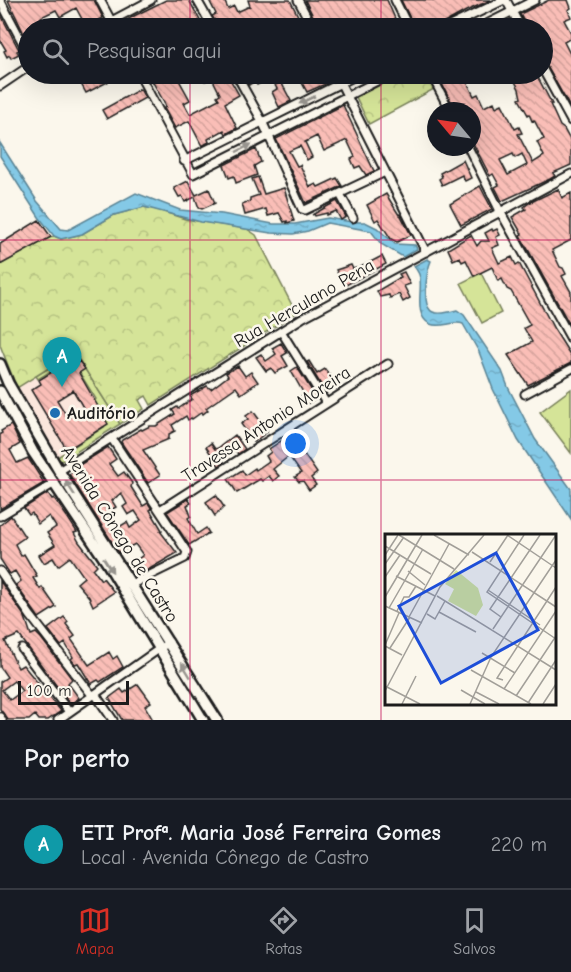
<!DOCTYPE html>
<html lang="pt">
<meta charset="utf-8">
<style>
:root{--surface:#171b24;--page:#20242c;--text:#f1f3f6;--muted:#9ea1a6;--line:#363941;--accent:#d93025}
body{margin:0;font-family:"Comic Neue",sans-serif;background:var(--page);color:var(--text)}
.compass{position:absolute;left:427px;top:102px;width:54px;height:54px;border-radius:50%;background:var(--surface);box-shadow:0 6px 24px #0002;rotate:299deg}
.scale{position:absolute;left:18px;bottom:15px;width:111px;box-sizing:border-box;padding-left:6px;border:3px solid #1c1c1c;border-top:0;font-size:16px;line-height:21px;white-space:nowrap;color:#1c1c1c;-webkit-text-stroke:4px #fbf7ec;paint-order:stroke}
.you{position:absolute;left:296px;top:444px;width:21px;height:21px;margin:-15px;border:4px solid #fff;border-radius:50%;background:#1a73e8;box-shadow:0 0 0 9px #1a73e833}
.badge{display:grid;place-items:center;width:39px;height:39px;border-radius:50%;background:var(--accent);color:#fff;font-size:20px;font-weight:700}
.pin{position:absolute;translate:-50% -50px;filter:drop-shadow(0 2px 3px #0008)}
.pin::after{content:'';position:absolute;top:32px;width:21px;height:18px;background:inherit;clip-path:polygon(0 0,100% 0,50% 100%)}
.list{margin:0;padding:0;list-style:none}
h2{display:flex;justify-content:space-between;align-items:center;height:78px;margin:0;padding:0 24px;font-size:26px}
h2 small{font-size:20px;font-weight:400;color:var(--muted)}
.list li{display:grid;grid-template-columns:39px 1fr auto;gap:18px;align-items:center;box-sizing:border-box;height:90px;padding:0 24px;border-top:2px solid var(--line)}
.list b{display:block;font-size:22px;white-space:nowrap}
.list p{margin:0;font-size:20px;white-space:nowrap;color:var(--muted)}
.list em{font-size:20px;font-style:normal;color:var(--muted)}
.icon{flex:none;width:33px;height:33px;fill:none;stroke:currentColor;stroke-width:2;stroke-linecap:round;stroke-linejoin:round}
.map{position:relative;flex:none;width:571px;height:720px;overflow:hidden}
.search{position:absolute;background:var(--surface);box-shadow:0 6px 24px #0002;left:18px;right:18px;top:18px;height:66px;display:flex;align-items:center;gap:15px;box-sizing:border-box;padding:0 21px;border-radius:33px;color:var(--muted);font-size:22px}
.sheet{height:168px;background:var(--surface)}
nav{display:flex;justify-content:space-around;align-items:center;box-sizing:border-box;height:84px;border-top:2px solid var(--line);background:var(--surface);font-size:16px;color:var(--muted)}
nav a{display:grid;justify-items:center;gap:3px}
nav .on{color:var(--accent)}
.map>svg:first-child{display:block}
.built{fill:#fbe6dc}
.grass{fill:#d5e498;stroke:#78805a;stroke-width:1.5}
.forest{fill:url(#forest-crowns);stroke:#78805a;stroke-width:1.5}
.water{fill:url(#water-ripples);stroke:#5a8495;stroke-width:1.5}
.building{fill:url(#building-back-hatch);stroke:#1c1c1c;stroke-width:1.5;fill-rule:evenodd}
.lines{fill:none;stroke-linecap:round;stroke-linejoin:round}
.minor-casing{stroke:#1c1c1c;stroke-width:11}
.secondary-casing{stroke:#1c1c1c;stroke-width:14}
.minor{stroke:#fbf7ec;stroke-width:7}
.secondary{stroke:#fbf7ec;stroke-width:9}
.oneway{fill:#97948e}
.grid{fill:none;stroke:#c2185b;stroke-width:1.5;stroke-opacity:0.55}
.poi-dot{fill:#1f6fb2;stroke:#fbf7ec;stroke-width:2}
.labels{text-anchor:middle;stroke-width:5;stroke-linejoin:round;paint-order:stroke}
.street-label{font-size:18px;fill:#1c1c1c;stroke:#fbf7ec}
.poi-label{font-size:18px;font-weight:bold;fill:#1c1c1c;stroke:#fbf7ec;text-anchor:start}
.inset-road{fill:none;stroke:#a29f99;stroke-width:1.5}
.view{fill:#1d4ed8;fill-opacity:0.15;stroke:#1d4ed8;stroke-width:3}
.inset-edge{fill:none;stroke:#1c1c1c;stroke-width:3}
</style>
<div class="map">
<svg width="571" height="720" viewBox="0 0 571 720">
<defs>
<pattern id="forest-crowns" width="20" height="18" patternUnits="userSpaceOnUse" patternTransform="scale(1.5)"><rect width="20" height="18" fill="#d5e498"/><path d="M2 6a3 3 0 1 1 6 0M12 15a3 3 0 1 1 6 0" fill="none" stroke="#b6c382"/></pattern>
<pattern id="water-ripples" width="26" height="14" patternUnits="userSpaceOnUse" patternTransform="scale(1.5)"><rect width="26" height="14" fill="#84c9e6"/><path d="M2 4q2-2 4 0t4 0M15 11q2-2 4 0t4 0" fill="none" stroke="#71acc5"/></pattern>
<pattern id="building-back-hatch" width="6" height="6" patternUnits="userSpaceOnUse" patternTransform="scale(1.5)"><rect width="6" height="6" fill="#fabeb7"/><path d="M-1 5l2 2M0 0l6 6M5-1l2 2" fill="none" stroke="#d6a39d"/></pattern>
</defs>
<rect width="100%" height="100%" fill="#fbf7ec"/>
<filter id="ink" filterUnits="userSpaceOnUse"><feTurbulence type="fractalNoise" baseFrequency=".0167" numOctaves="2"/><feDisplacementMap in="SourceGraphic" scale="12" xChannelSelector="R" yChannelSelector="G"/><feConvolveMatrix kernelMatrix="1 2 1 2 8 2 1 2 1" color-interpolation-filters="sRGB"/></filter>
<g filter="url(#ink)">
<!-- built -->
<path class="built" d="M 74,352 L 120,424 L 62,461 L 56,458 L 17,388 Z"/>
<!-- grass -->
<path class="grass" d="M 481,273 L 501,313 L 482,323 L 461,283 Z
M 74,352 L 79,361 L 78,362 L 85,369 L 120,424 L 62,461 L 56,458 L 104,427 L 90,404 L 96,399 L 71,359 L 38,379 L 36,376 Z
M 571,389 L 571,453 L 540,412 Z"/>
<!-- forest -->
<path class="forest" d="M 397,74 L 430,74 L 436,88 L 369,124 L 355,95 Z
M 144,207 L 158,210 L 185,219 L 247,229 L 256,235 L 296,313 L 151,405 L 146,396 L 139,400 L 144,409 L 120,424 L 74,352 L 17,388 L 0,345 L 0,265 L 51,237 L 54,236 L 61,239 L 82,234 L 114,215 Z"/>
<!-- water -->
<path class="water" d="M 0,143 L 37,201 L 61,229 L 68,230 L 136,193 L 180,210 L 222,214 L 273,224 L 295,224 L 328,218 L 352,222 L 365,222 L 377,228 L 395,244 L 415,245 L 417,249 L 403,257 L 381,244 L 371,231 L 327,223 L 308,231 L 293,234 L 271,233 L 201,222 L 144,207 L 114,215 L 82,234 L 61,239 L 54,236 L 39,217 L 0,156 Z
M 427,259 L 431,261 C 427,270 427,276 426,285 C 424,312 430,318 457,310 L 464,315 L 502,371 L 508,387 L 535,439 L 571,489 L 571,519 L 518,440 L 493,389 L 479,352 L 463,324 C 453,320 441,329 430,324 C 414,316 422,292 420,279 C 420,274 417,270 414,266 Z"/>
<!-- building -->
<path class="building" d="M 8,0 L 94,0 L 103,18 L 84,28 L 62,28 L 60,24 L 66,21 L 69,28 L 83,21 L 76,8 L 60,17 L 56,10 L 41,17 L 46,26 L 41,28 L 28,28 L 28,42 Z
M 166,0 L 189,0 L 204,28 L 121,28 L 122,23 L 134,16 Z
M 209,0 L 224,0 L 228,9 L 234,6 L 237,12 L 250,6 L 248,0 L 290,0 L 304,28 L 269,28 L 268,26 L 263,28 L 260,22 L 248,28 L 219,28 L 212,16 L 216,14 Z
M 305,0 L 387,0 L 399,28 L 382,28 L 380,23 L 370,28 L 361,28 L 358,22 L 344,28 L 319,28 Z
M 401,0 L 491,0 L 466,11 L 435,28 L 415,28 Z
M 549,0 L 568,0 L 571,8 L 568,10 L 571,17 L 564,20 L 571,33 L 571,38 L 564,42 L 571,56 L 571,109 L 543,59 L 543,28 L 527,28 L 520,14 Z
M 0,13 L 19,50 L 17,51 L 19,54 L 11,58 L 9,55 L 7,57 L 4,51 L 6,50 L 0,40 Z
M 91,74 L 123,74 L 86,93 L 80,82 L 88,79 Z
M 157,74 L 168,74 L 171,78 L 179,74 L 191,74 L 179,80 L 190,100 L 184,103 L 190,114 L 219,99 L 217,96 L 220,94 L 212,78 L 205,81 L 202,75 L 227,74 L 239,95 L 225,103 L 237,128 L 226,134 L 224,130 L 208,139 L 209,142 L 202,146 L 189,121 L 175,128 L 164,108 L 166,107 L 164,102 L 150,77 Z
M 249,74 L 267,74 L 269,79 L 257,85 L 255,81 L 249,85 L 244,76 Z
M 310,74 L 328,74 L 332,81 L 307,92 L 300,79 Z
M 437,74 L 474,74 L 465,78 L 474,96 L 478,94 L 484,107 L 494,102 L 496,107 L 502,104 L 515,129 L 519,127 L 522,133 L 518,134 L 533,163 L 544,156 L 537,142 L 544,139 L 534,120 L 532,121 L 529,114 L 528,115 L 519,99 L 521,98 L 519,89 L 511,74 L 536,74 L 552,104 L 550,104 L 560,126 L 564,129 L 571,142 L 571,165 L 553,173 L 555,176 L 550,179 L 502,201 L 495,187 L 499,185 L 493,174 L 490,176 L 472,141 L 472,111 L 456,111 ZM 513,154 L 515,158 L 522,154 L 527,165 L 508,175 L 500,160 Z
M 281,82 L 291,101 L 279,107 L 272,92 L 277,89 L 275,85 Z
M 140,89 L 145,98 L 107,119 L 102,110 Z
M 343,105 L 374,171 L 366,175 L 360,166 L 355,168 L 351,159 L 355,157 L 347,140 L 324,151 L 317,136 L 305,142 L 312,157 L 307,160 L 300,146 L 289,151 L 297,166 L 300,165 L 310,187 L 316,184 L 318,187 L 337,178 L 342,186 L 306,203 L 276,139 Z
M 256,149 L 261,162 L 254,166 L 257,175 L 236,183 L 234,176 L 229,178 L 224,165 Z
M 463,160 L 471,178 L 465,181 L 462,175 L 442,185 L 439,179 L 442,177 L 440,173 Z
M 258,177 L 264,194 L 284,188 L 294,221 L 287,223 L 287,221 L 284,222 L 279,213 L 268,216 L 266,209 L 245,215 L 242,204 L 250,201 L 250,198 L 259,195 L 252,179 Z
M 188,181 L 196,195 L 209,189 L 215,203 L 202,209 L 199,208 L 195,197 L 185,202 L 182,196 L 179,197 L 174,188 Z
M 480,186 L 492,209 L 461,225 L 450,204 Z
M 558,189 L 562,198 L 571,193 L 571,240 L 552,250 L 560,267 L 563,268 L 566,274 L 562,276 L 571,292 L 571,327 L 520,235 L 522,234 L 512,217 L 526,209 L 524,207 L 529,203 Z
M 386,194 L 399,215 L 400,214 L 411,235 L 397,242 L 391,239 L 378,219 L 375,221 L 367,205 Z
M 337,201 L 346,217 L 341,220 L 336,211 L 327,215 L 327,213 L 315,216 L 314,214 L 312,215 Z
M 39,220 L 51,237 L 0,265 L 0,244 Z
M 492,229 L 493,231 L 497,229 L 500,235 L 496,237 L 499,245 L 492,248 L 499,263 L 512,257 L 516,265 L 519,263 L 554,329 L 571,356 L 571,363 L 528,385 L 508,355 L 532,342 L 524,328 L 530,325 L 511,291 L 507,289 L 502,279 L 498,281 L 492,267 L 474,276 L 466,260 L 462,262 L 460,257 L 453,260 L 448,249 L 471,235 L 477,246 L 481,241 L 489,241 L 485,233 Z
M 382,256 L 386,264 L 344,286 L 336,270 L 351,265 L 353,269 L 356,268 L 357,269 Z
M 404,272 L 410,284 L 404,286 L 410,298 L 403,302 L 399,294 L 390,298 L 389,295 L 380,297 L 377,291 L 401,277 L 399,274 Z
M 281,343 L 287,353 L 282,356 L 288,366 L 275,373 L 271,368 L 266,371 L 256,357 L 261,354 L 266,361 L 276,354 L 272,348 Z
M 71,360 L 74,365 L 79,361 L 85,369 L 79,373 L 108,424 L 67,450 L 31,390 L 41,384 L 39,380 ZM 73,390 L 84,409 L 68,418 L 57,400 Z
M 309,361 L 317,374 L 325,369 L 334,382 L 328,387 L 330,390 L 326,393 L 307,362 Z
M 238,366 L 245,376 L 251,372 L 258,382 L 241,394 L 236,387 L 206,408 L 208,410 L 203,414 L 202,412 L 192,419 L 191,418 L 188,420 L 186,416 L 172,425 L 175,431 L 169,434 L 169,439 L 143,450 L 160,475 L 148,483 L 121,442 L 122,440 L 141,429 L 142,430 L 150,426 L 156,426 L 175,414 L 172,410 L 177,407 L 178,409 L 192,399 L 190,396 L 207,386 L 211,389 L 228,376 L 226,373 Z
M 297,367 L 317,399 L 302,406 L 297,399 L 304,394 L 291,371 Z
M 253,411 L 267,430 L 267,432 L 254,442 L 241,424 L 248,419 L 246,416 Z
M 11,425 L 20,444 L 10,450 L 17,463 L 28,458 L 44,483 L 0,509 L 0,434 L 2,433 L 1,431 Z
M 235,435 L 245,449 L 238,454 L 235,450 L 222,459 L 224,462 L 219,466 L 206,447 L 211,443 L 215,449 L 218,448 Z
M 284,439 L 288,446 L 299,439 L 305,447 L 301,450 L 317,473 L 311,478 L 316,485 L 309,490 L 303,481 L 299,482 L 295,477 L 301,473 L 289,456 L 273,469 L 279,476 L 273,481 L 269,476 L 262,481 L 260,479 L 237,493 L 228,479 L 242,470 L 245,475 L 255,468 L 256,470 L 269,461 L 266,456 L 271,452 L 269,449 Z
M 108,447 L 116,459 L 109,464 L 118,476 L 124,472 L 132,483 L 131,487 L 138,498 L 143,506 L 148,503 L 152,509 L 150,510 L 162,530 L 160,531 L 177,553 L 146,571 L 138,559 L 143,555 L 135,544 L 119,553 L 69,474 L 75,471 L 73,469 ZM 121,493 L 127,504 L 123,507 L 128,515 L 135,511 L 141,520 L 130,528 L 127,522 L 116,529 L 108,518 L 111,515 L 109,511 L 116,507 L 112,501 Z
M 48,493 L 52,499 L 54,498 L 68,518 L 77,532 L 74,533 L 79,542 L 97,565 L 93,569 L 101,580 L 103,578 L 114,592 L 93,606 L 89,597 L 77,583 L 84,577 L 70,557 L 58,566 L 53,558 L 44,563 L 39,555 L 55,545 L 47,533 L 56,527 L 49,516 L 38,524 L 32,513 L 29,515 L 24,508 Z
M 216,495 L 224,507 L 215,516 L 206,502 Z
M 188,499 L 191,503 L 187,505 L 191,516 L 188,518 L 197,534 L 206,528 L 209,533 L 189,545 L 167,512 Z
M 11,516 L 25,537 L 15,544 L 21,556 L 24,554 L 37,576 L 33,578 L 40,589 L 42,587 L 56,607 L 39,618 L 16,585 L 21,581 L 15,571 L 10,574 L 0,559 L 0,525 Z
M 0,581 L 25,617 L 31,635 L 36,633 L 41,638 L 72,679 L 68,683 L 79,698 L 70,704 L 19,635 L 5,641 L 18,668 L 23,665 L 61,711 L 48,720 L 39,720 L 35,715 L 29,720 L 8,720 L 0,709 L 0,682 L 7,677 L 0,667 ZM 14,681 L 22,691 L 10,700 L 2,690 Z
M 64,617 L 68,622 L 66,624 L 75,636 L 71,639 L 89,665 L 109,652 L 113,659 L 117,656 L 123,667 L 100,682 L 98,680 L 91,684 L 78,663 L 75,664 L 71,659 L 73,657 L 65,643 L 61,646 L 48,629 Z
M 138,684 L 151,702 L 145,706 L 153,720 L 122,720 L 109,698 L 121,689 L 124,693 Z"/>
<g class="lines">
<!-- minor casing -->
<g class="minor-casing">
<path id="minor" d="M 0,0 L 28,53
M 100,0 L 115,28
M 197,0 L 213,28
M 298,0 L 313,28
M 395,0 L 409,28
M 506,0 L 521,28
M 98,28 L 151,0
M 446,28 L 504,0
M 479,28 L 535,0
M 542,68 L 571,121
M 139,74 L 193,174 L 391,74
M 236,74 L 262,121 L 302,209 L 305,210 L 385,172
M 336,74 L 426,252
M 431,74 L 450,111
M 79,77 L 85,74
M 0,86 L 28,67
M 468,147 L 500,211 L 571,339
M 184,161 L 359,74
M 340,194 L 353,218
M 281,331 L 326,403
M 525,394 L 571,369
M 112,439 L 187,552 L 185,558 L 132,584
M 59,471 L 302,318 L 571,174
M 160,510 L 388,364
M 0,516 L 53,484
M 0,571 L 30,615 L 92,695
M 22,649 L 69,712
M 95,694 L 113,720
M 0,717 L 2,720
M 58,720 L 169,642"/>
</g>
<!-- secondary casing -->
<g class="secondary-casing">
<path id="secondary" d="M 0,364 L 8,383 L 59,471 L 217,720
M 0,391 L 33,452 L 108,564 L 203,720"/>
</g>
<!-- minor -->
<use href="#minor" class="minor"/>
<!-- secondary -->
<use href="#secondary" class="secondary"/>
</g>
<!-- one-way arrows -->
<defs><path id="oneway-solid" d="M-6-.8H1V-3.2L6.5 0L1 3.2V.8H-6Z" transform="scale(1.5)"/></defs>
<g class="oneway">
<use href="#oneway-solid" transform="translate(307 100) rotate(154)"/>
<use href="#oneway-solid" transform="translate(244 148) rotate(-27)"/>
<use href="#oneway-solid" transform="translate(70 488) rotate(-123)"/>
<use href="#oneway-solid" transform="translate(108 565) rotate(57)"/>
<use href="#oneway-solid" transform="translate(186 670) rotate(-122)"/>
</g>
</g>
<!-- grid -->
<path class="grid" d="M 190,0 L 190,28M 381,0 L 381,28M 190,74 L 190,720M 381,74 L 381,720M 0,240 L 571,240M 0,480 L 571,480"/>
<!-- markers -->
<circle class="poi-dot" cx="55" cy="413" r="6"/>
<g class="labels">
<!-- street labels -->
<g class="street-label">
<text transform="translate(304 303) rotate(-30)" y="6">Rua Herculano Pena</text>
<text transform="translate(266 424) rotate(-33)" y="6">Travessa Antonio Moreira</text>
<text transform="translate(120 534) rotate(58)" y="6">Avenida Cônego de Castro</text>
</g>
<!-- poi labels -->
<g class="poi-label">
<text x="67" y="419">Auditório</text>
</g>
</g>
<!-- overview -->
<g transform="translate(385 534)">
<rect width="171" height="171" fill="#fbf7ec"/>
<path d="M 71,36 L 93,54 L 98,71 L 91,82 L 63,67 L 69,55 L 60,50 Z" fill="#d5e498"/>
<path class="inset-road" d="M 14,1 L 69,35M 49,1 L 84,21M 122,1 L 171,34M 139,1 L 102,58 L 171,105M 0,12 L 46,40M 87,18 L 171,73M 0,21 L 13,1M 105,28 L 123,1M 0,30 L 19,3M 23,37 L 40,51M 11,42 L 50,62M 0,43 L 15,21M 103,56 L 155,91M 52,62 L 171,136M 0,63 L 37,1M 0,72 L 37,89M 4,74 L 38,15M 12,77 L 19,63 L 24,63 L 31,52M 54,78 L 91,98M 42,80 L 50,85 L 60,67M 24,83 L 64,10M 116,83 L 105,75 L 155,1M 108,95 L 171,1M 0,111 L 14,79M 0,112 L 17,121M 5,114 L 25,83M 97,119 L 130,139M 86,136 L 146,170M 118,146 L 112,144 L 171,53M 0,152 L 35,170M 119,155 L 171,77M 76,156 L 100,170M 0,157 L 55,53 L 99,1M 91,158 L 114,170M 131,162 L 171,102M 143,169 L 171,126M 17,170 L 31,142M 85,170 L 106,123 L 171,26M 158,170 L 171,150"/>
<path class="view" d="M 111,19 L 153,96 L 56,149 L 14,72 Z"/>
<rect width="171" height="171" class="inset-edge"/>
</g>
</svg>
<svg class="compass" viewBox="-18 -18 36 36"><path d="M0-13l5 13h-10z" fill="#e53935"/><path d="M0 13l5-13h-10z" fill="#9ea1a6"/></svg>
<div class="scale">100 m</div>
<div class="you"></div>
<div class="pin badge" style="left:62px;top:387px;background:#0f9aa8">A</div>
<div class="search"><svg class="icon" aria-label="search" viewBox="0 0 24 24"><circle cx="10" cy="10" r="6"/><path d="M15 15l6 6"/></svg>Pesquisar aqui</div>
</div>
<section class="sheet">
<h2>Por perto<small></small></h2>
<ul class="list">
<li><span class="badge" style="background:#0f9aa8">A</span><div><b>ETI Profª. Maria José Ferreira Gomes</b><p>Local · Avenida Cônego de Castro</p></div><em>220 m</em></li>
</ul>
</section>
<nav>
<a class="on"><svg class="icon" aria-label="map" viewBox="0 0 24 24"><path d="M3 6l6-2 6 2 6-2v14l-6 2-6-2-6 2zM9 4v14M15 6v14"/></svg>Mapa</a>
<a><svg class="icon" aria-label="directions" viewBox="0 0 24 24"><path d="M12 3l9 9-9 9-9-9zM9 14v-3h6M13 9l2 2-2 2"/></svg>Rotas</a>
<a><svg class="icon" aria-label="saved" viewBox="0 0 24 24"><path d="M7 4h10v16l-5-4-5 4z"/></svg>Salvos</a>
</nav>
